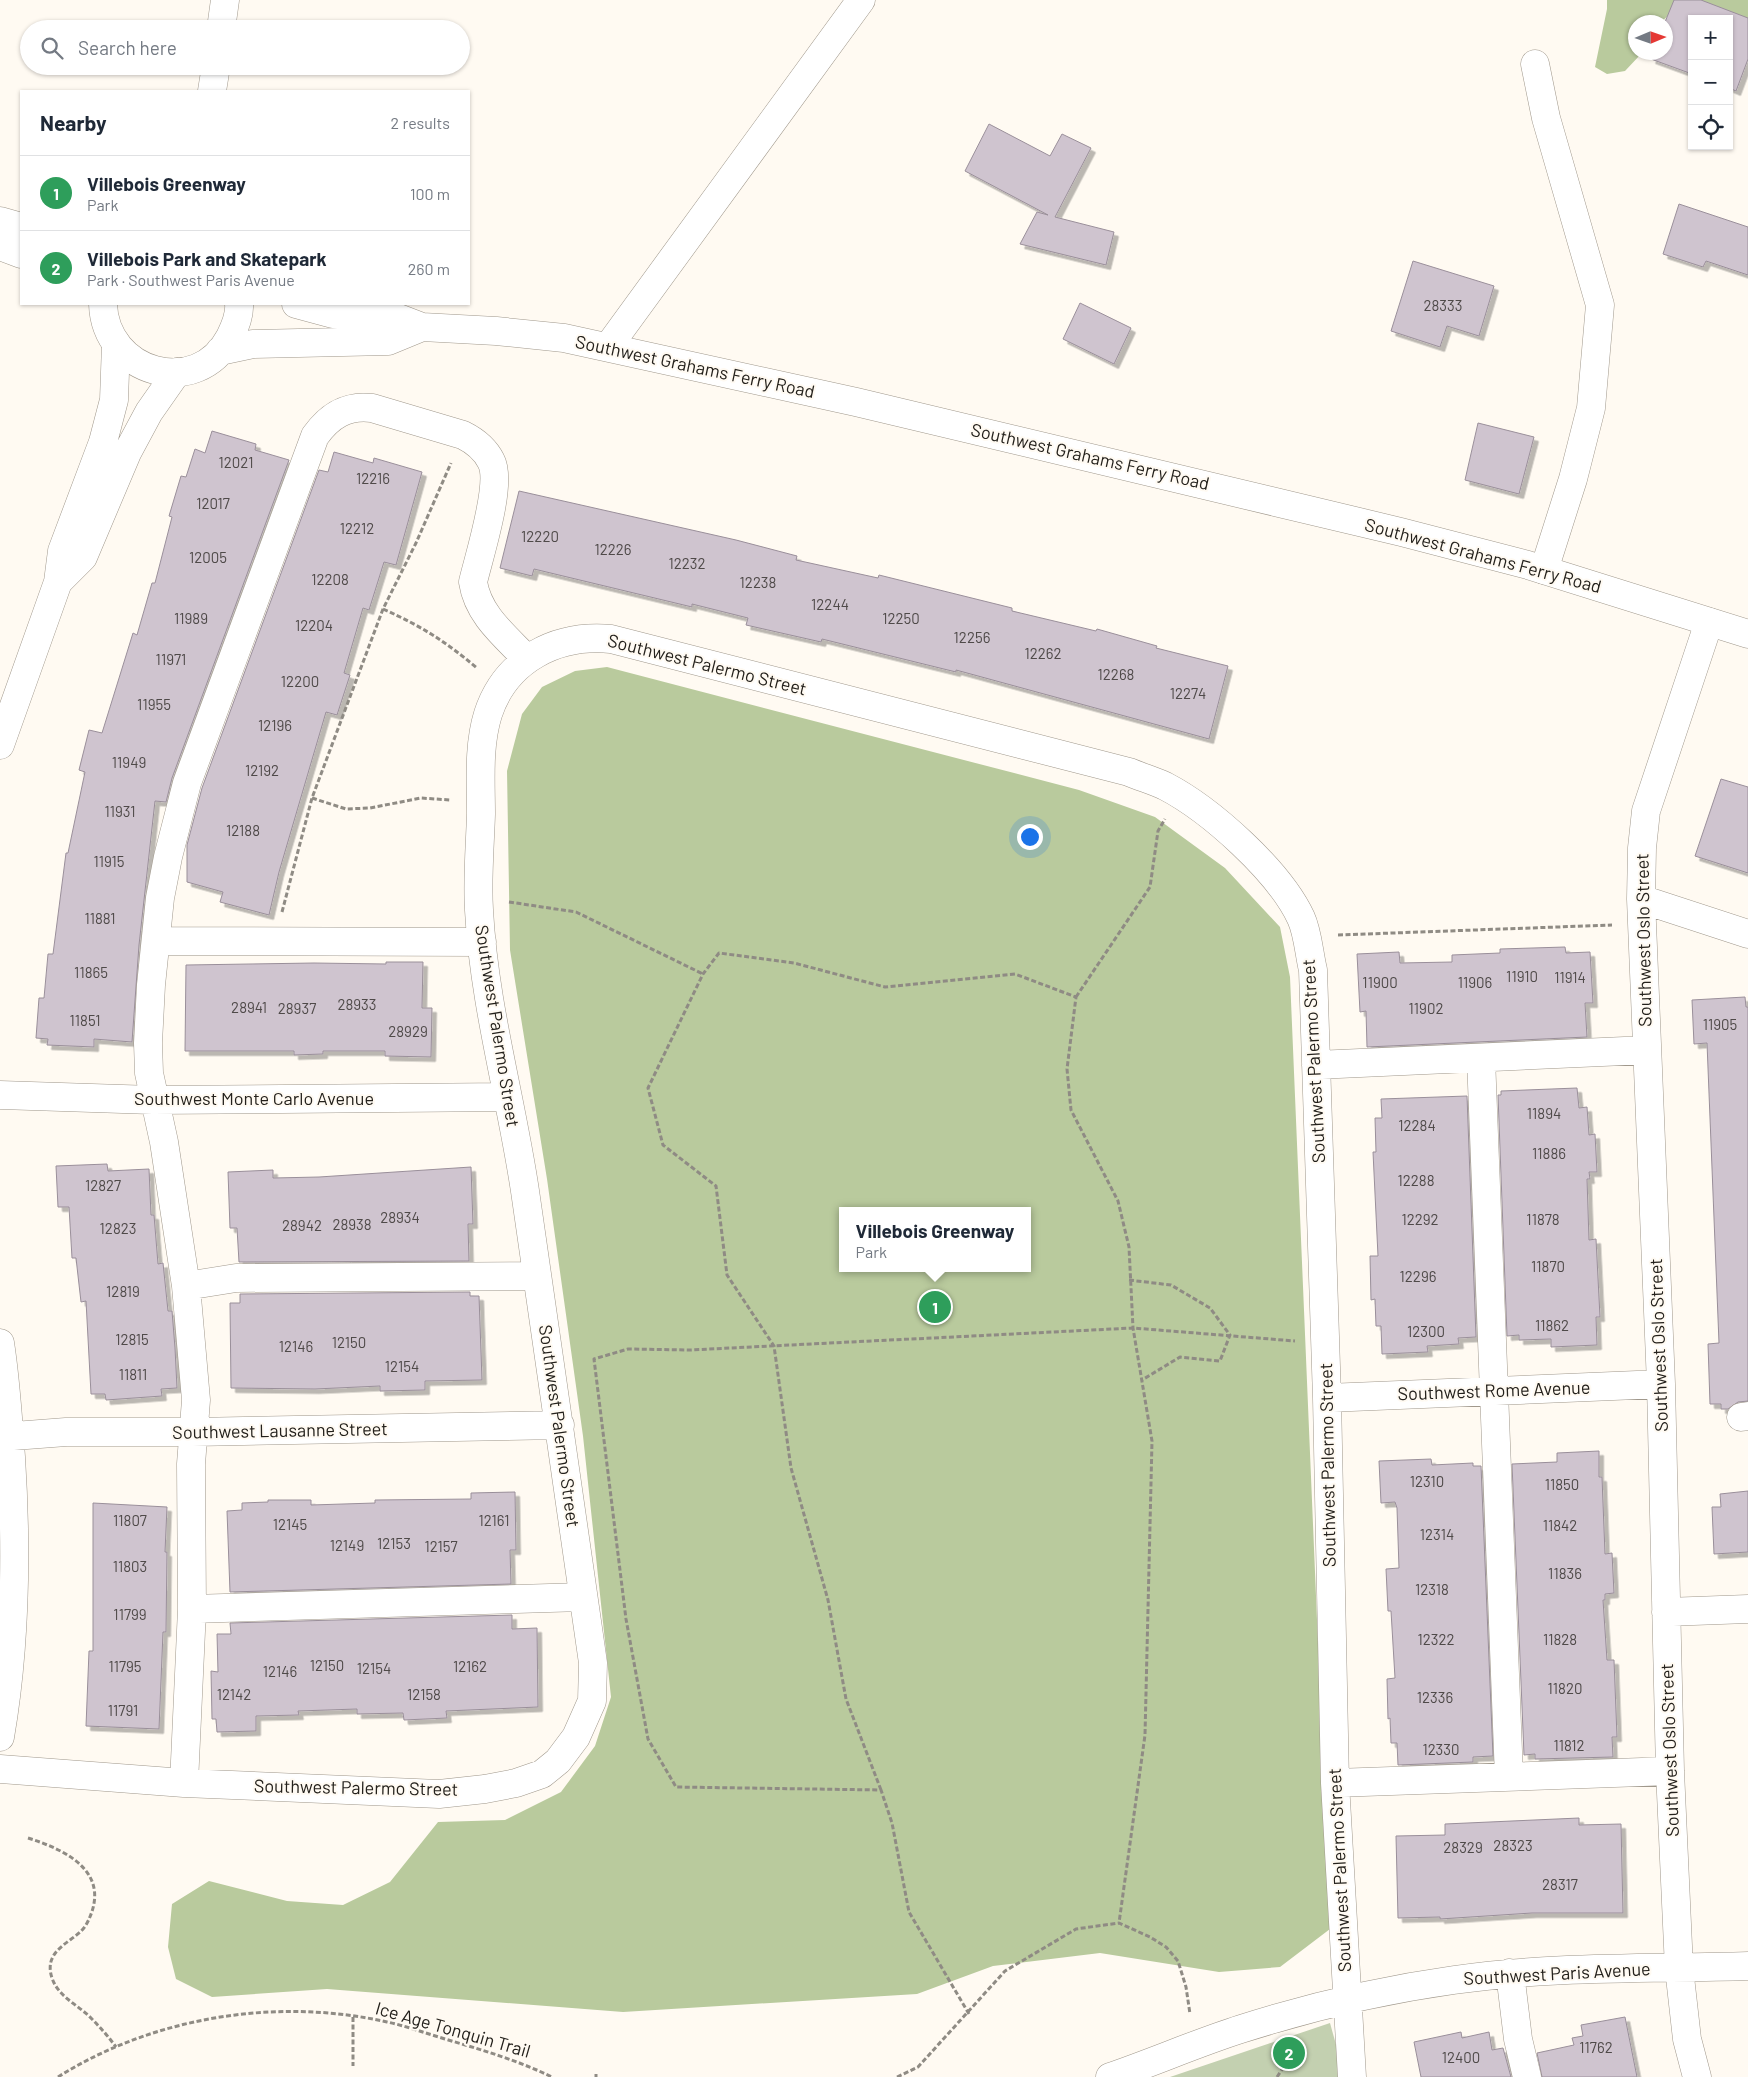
<!DOCTYPE html>
<meta charset="utf-8">
<style>
:root{--surface:#fff;--page:#f6f6f7;--text:#1f2937;--muted:#747a83;--line:#e0e1e3;--accent:#0b8043}
body{margin:0;font-family:Barlow,sans-serif;background:var(--page);color:var(--text)}
.controls{position:absolute;right:15px;top:15px;display:grid;overflow:hidden;border-radius:0px;box-shadow:0 1px 4px #0004}
.controls button{width:45px;height:45px;display:grid;place-items:center;padding:0;border:0;border-bottom:1px solid var(--line);background:var(--surface);color:var(--text);font:25px sans-serif}
.compass{position:absolute;left:1628px;top:15px;width:45px;height:45px;border-radius:50%;background:var(--surface);box-shadow:0 1px 4px #0004;rotate:88deg}
.you{position:absolute;left:1029px;top:836px;width:18px;height:18px;margin:-12px;border:4px solid #fff;border-radius:50%;background:#1a73e8;box-shadow:0 0 0 8px #1a73e833}
.badge{display:grid;place-items:center;width:32px;height:32px;border-radius:50%;background:var(--accent);color:#fff;font-size:16px;font-weight:700}
.pin{position:absolute;translate:-50% -50%;border:2px solid #fff;box-shadow:0 1px 5px #0006}
.popup{position:absolute;left:839px;top:1207px;width:192px;height:65px;box-sizing:border-box;display:grid;place-content:center;border-radius:0px;background:var(--surface);filter:drop-shadow(0 1px 4px #0005);font-size:16px;white-space:nowrap;color:var(--muted)}
.popup b{font-size:19px;color:var(--text)}
.popup::after{content:'';position:absolute;left:50%;top:100%;margin-left:-10px;border:10px solid transparent;border-top-color:var(--surface)}
.list{margin:0;padding:0;list-style:none}
h2{display:flex;justify-content:space-between;align-items:center;height:65px;margin:0;padding:0 20px;font-size:21px}
h2 small{font-size:16px;font-weight:400;color:var(--muted)}
.list li{display:grid;grid-template-columns:32px 1fr auto;gap:15px;align-items:center;box-sizing:border-box;height:75px;padding:0 20px;border-top:1px solid var(--line)}
.list b{display:block;font-size:19px;white-space:nowrap}
.list p{margin:0;font-size:16px;white-space:nowrap;color:var(--muted)}
.list em{font-size:16px;font-style:normal;color:var(--muted)}
.icon{flex:none;width:28px;height:28px;fill:none;stroke:currentColor;stroke-width:2;stroke-linecap:round;stroke-linejoin:round}
.map{position:relative;flex:none;width:1748px;height:2077px;overflow:hidden}
.search{position:absolute;background:var(--surface);box-shadow:0 1px 4px #0004;left:20px;top:20px;width:450px;height:55px;display:flex;align-items:center;gap:12px;box-sizing:border-box;padding:0 18px;border-radius:28px;color:var(--muted);font-size:19px}
.panel{position:absolute;background:var(--surface);box-shadow:0 1px 4px #0004;left:20px;top:90px;width:450px;height:215px;border-radius:0px}
.map>svg:first-child{display:block}
.green{fill:#c3d0b0}
.forest{fill:#b9ca9d;fill-rule:evenodd}
.building{fill:#cfc4cf;stroke:#9a8f9a;filter:url(#shadow)}
.lines{fill:none;stroke-linecap:round;stroke-linejoin:round}
.minor-casing{stroke:#a0988c;stroke-width:29}
.major-casing{stroke:#a0988c;stroke-width:29}
.path{stroke:#8f8b84;stroke-width:3;stroke-dasharray:5 2.5;stroke-linecap:butt}
.minor{stroke:#fff;stroke-width:28}
.major{stroke:#fff;stroke-width:28}
.labels{text-anchor:middle;stroke-width:4;stroke-linejoin:round;paint-order:stroke}
.number-label{font-size:15px;fill:#4f4a49}
.street-label{font-size:18px;fill:#24211c;stroke:#fffaf2}
</style>
<div class="map">
<svg width="1748" height="2077" viewBox="0 0 1748 2077">
<defs>
<filter id="shadow"><feDropShadow dx="4.5" dy="4.5" stdDeviation="0" flood-color="#0004"/></filter>
</defs>
<rect width="100%" height="100%" fill="#fffaf2"/>
<!-- green -->
<path class="green" d="M 1330,2023 L 1345,2077 L 1170,2077 Z"/>
<!-- forest -->
<path class="forest" d="M 1607,0 L 1748,0 L 1748,29 L 1729,19 L 1676,9 L 1661,22 L 1636,22 L 1636,52 L 1642,53 L 1641,54 L 1625,71 L 1607,74 L 1595,67 L 1607,9 Z
M 607,667 L 1079,790 L 1155,817 L 1225,868 L 1280,927 L 1290,977 L 1330,1929 L 1280,1967 L 1219,1972 L 1100,1953 L 993,1966 L 917,1994 L 623,2012 L 327,1989 L 212,1997 L 176,1979 L 168,1947 L 172,1904 L 209,1881 L 287,1901 L 343,1905 L 390,1882 L 438,1822 L 505,1820 L 561,1792 L 595,1746 L 611,1697 L 583,1436 L 547,1179 L 510,950 L 507,771 L 522,714 L 542,687 L 575,671 ZM 842,1211 L 1028,1211 L 1028,1268 L 842,1268 Z"/>
<!-- building -->
<path class="building" d="M 1674,0 L 1701,0 L 1748,18 L 1748,59 L 1736,91 L 1729,88 L 1729,19 L 1692,19 L 1692,74 L 1651,59 L 1654,52 L 1666,52 L 1665,22 Z
M 989,124 L 1050,156 L 1062,134 L 1091,148 L 1055,217 L 1114,232 L 1106,265 L 1020,244 L 1037,212 L 1048,215 L 965,171 Z
M 1679,204 L 1748,227 L 1748,275 L 1706,261 L 1703,267 L 1663,254 Z
M 1413,261 L 1494,286 L 1479,336 L 1447,326 L 1440,347 L 1391,331 Z
M 1080,303 L 1131,328 L 1114,364 L 1063,339 Z
M 1478,423 L 1534,437 L 1519,494 L 1465,480 Z
M 212,431 L 256,444 L 255,450 L 289,460 L 172,778 L 166,802 L 155,801 L 139,945 L 132,1042 L 94,1039 L 94,1047 L 47,1045 L 48,1039 L 36,1038 L 39,998 L 44,998 L 48,954 L 53,954 L 66,853 L 68,853 L 85,772 L 79,770 L 89,730 L 102,733 L 133,633 L 137,635 L 152,583 L 155,583 L 172,517 L 169,516 L 181,476 L 186,477 L 195,449 L 205,453 Z
M 334,452 L 373,463 L 374,458 L 422,472 L 396,565 L 384,562 L 369,610 L 363,608 L 344,673 L 350,675 L 337,715 L 326,712 L 279,872 L 269,915 L 220,902 L 223,892 L 187,882 L 187,845 L 202,788 L 319,470 L 328,472 Z
M 519,491 L 736,540 L 797,556 L 796,560 L 878,578 L 879,575 L 1012,608 L 1012,611 L 1096,631 L 1097,629 L 1157,646 L 1156,648 L 1228,666 L 1209,739 L 956,670 L 956,672 L 822,639 L 821,642 L 746,625 L 748,618 L 692,604 L 692,607 L 534,569 L 532,576 L 500,568 Z
M 1721,779 L 1748,787 L 1748,873 L 1695,856 Z
M 1565,947 L 1566,953 L 1590,952 L 1593,1003 L 1585,1003 L 1587,1037 L 1367,1047 L 1366,1011 L 1360,1012 L 1357,954 L 1399,952 L 1400,963 L 1452,962 L 1452,955 L 1500,953 L 1500,949 Z
M 386,962 L 423,962 L 422,1008 L 432,1008 L 431,1057 L 385,1056 L 385,1051 L 323,1051 L 323,1054 L 294,1055 L 294,1051 L 185,1051 L 186,965 L 314,963 L 386,964 Z
M 1745,997 L 1746,1007 L 1748,1007 L 1748,1401 L 1738,1402 L 1728,1409 L 1721,1409 L 1721,1404 L 1710,1404 L 1708,1344 L 1719,1343 L 1707,1043 L 1694,1044 L 1692,1000 Z
M 1577,1088 L 1579,1108 L 1587,1107 L 1589,1135 L 1595,1134 L 1597,1172 L 1589,1172 L 1590,1179 L 1587,1179 L 1589,1240 L 1596,1239 L 1600,1317 L 1596,1317 L 1597,1345 L 1551,1347 L 1551,1339 L 1519,1340 L 1519,1335 L 1507,1336 L 1498,1095 L 1501,1095 L 1501,1091 Z
M 1467,1096 L 1476,1337 L 1458,1338 L 1459,1344 L 1427,1346 L 1428,1352 L 1382,1354 L 1381,1326 L 1376,1326 L 1375,1299 L 1371,1300 L 1370,1256 L 1378,1256 L 1373,1152 L 1376,1152 L 1375,1118 L 1382,1118 L 1381,1099 Z
M 107,1164 L 108,1171 L 149,1169 L 151,1215 L 154,1215 L 158,1264 L 163,1263 L 168,1311 L 172,1311 L 175,1348 L 177,1388 L 161,1389 L 162,1396 L 106,1400 L 105,1394 L 91,1394 L 86,1301 L 81,1302 L 76,1258 L 72,1258 L 69,1207 L 58,1207 L 56,1166 Z
M 471,1167 L 473,1224 L 468,1224 L 469,1261 L 239,1262 L 237,1228 L 230,1228 L 228,1172 L 273,1170 L 273,1178 L 319,1177 Z
M 470,1292 L 470,1296 L 479,1296 L 482,1380 L 425,1381 L 425,1390 L 380,1391 L 380,1386 L 315,1389 L 231,1388 L 230,1303 L 240,1303 L 240,1294 Z
M 1599,1451 L 1599,1477 L 1602,1477 L 1605,1554 L 1612,1553 L 1614,1593 L 1605,1594 L 1605,1600 L 1603,1600 L 1607,1660 L 1614,1660 L 1617,1737 L 1612,1737 L 1613,1757 L 1535,1759 L 1535,1754 L 1524,1755 L 1512,1464 L 1557,1462 L 1557,1453 Z
M 1431,1459 L 1432,1465 L 1473,1463 L 1473,1466 L 1481,1466 L 1493,1756 L 1473,1757 L 1473,1762 L 1398,1765 L 1397,1743 L 1391,1743 L 1390,1718 L 1388,1719 L 1387,1679 L 1395,1678 L 1391,1611 L 1388,1611 L 1386,1569 L 1399,1568 L 1397,1508 L 1395,1502 L 1381,1503 L 1379,1461 Z
M 1748,1491 L 1748,1552 L 1714,1554 L 1712,1507 L 1721,1507 L 1720,1494 Z
M 515,1492 L 516,1550 L 510,1550 L 511,1584 L 230,1592 L 227,1511 L 242,1510 L 242,1503 L 268,1502 L 268,1500 L 311,1500 L 311,1505 L 375,1503 L 375,1500 L 471,1499 L 471,1493 Z
M 93,1503 L 167,1507 L 165,1552 L 167,1552 L 166,1632 L 163,1632 L 159,1729 L 86,1726 L 89,1651 L 93,1651 Z
M 512,1615 L 512,1629 L 537,1628 L 538,1707 L 446,1711 L 447,1718 L 404,1720 L 403,1713 L 357,1714 L 357,1709 L 298,1711 L 299,1715 L 256,1716 L 256,1731 L 217,1732 L 216,1719 L 212,1719 L 211,1671 L 218,1672 L 217,1634 L 231,1634 L 230,1623 Z
M 1579,1818 L 1579,1825 L 1621,1824 L 1623,1913 L 1532,1913 L 1440,1919 L 1440,1917 L 1398,1918 L 1396,1836 L 1445,1835 L 1445,1824 Z
M 1625,2017 L 1637,2077 L 1542,2077 L 1537,2053 L 1574,2045 L 1572,2038 L 1583,2036 L 1581,2025 Z
M 1461,2032 L 1462,2038 L 1489,2032 L 1492,2050 L 1503,2048 L 1511,2077 L 1421,2077 L 1414,2042 Z"/>
<g class="lines">
<!-- minor casing -->
<g class="minor-casing">
<path id="minor" d="M 221,29 L 225,0
M 1535,64 L 1546,118 L 1600,305 L 1591,408 L 1573,479 L 1544,570
M 212,91 L 216,66
M 608,347 L 861,0
M 58,582 L 83,557 L 127,453 L 149,412 L 177,372
M 0,745 L 58,582 L 62,551 L 103,442 L 114,400 L 116,344
M 1641,899 L 1748,934
M 156,941 L 482,942
M 1481,1058 L 1509,1777
M 1316,1065 L 1647,1050
M 0,1095 L 153,1100 L 507,1097
M 186,1286 L 236,1278 L 537,1276
M 0,1343 C 6,1381 8,1419 11,1457 C 17,1551 16,1644 0,1737
M 1327,1398 L 1661,1384
M 1741,1417 L 1748,1416
M 0,1437 L 66,1432 L 193,1432 L 560,1425
M 192,1609 L 583,1597
M 1666,1612 L 1748,1609
M 0,1769 L 184,1783 L 439,1794 L 485,1789 L 516,1783 L 542,1774 L 558,1761 L 576,1737 L 592,1701 L 593,1663 C 569,1506 549,1348 525,1191 C 511,1097 484,1005 479,910 C 477,878 480,846 481,814 C 481,782 478,746 488,714 C 506,659 557,634 611,639 L 1129,772 C 1141,777 1154,781 1165,786 C 1211,810 1279,871 1301,918 C 1308,933 1309,954 1313,970 L 1327,1398 L 1335,1783 L 1352,2077
M 184,1783 L 192,1609 L 191,1464 L 196,1400 L 186,1286 L 164,1142 L 149,1073 L 148,1043 L 151,985 L 160,898 L 168,857 L 187,783 L 315,436 C 330,415 347,405 372,408 L 463,435 C 475,441 485,449 491,461 C 503,483 479,556 473,582 C 478,615 505,636 527,659
M 1335,1783 L 1670,1771
M 1510,1973 L 1518,2039 L 1527,2077
M 1110,2077 C 1154,2062 1197,2043 1241,2029 C 1310,2007 1382,1990 1454,1980 C 1551,1966 1650,1969 1748,1966
M 1697,2077 L 1687,2039 L 1679,1968 L 1670,1771 L 1661,1384 L 1641,899 L 1642,848 L 1646,811 L 1709,622"/>
</g>
<!-- major casing -->
<g class="major-casing">
<path id="major" d="M 0,221 L 21,227
M 0,246 L 21,254
M 103,304 C 105,373 197,400 230,337 C 235,327 240,315 239,304
M 296,304 L 333,314 L 396,317 L 422,327 L 496,331 L 564,338 L 856,402 L 1401,532 L 1528,565 L 1748,634
M 220,351 L 253,344 L 388,341 L 422,327"/>
</g>
<!-- path -->
<path class="path" d="M 383,609 C 421,626 445,641 477,668
M 312,798 L 346,809 L 370,808 L 421,798 L 451,800
M 509,902 L 576,912 L 703,974
M 282,912 L 312,798 L 383,609 L 416,543 L 451,463
M 1338,935 L 1612,925
M 1076,997 L 1150,887 L 1158,831 L 1165,819
M 1129,1280 L 1171,1285 L 1210,1308 L 1230,1335 L 1220,1361 L 1180,1357 L 1142,1380
M 881,1790 L 846,1699 L 828,1600 L 791,1468 L 774,1346 L 727,1275 L 716,1186 L 663,1145 L 648,1088 L 703,974 L 719,953 L 794,963 L 885,987 L 1015,974 L 1076,997 L 1067,1069 L 1071,1110 L 1118,1201 L 1129,1247 L 1133,1328 L 1152,1441 L 1145,1735 L 1119,1923
M 28,1838 C 69,1851 114,1874 86,1925 C 76,1942 42,1948 52,1978 C 58,1996 76,2004 89,2016 C 99,2026 108,2036 116,2047
M 969,2014 L 909,1912 L 892,1823 L 881,1790 L 676,1787 L 648,1739 L 626,1619 L 594,1359 L 628,1349 L 690,1350 L 1133,1328 L 1295,1341
M 353,2017 L 353,2066
M 596,2074 L 596,2077
M 58,2077 C 153,2017 277,1997 387,2022 C 406,2026 425,2033 445,2039 C 482,2050 517,2060 552,2077
M 897,2077 L 918,2067 L 1005,1971 L 1076,1929 L 1119,1923 L 1150,1937 L 1166,1947 L 1178,1961 L 1186,1987 L 1190,2014
M 1277,2077 L 1299,2044"/>
<!-- minor -->
<use href="#minor" class="minor"/>
<!-- major -->
<use href="#major" class="major"/>
</g>
<g class="labels">
<!-- number labels -->
<g class="number-label">
<text x="1443" y="311">28333</text>
<text x="236" y="468">12021</text>
<text x="373" y="484">12216</text>
<text x="213" y="509">12017</text>
<text x="357" y="534">12212</text>
<text x="540" y="542">12220</text>
<text x="613" y="555">12226</text>
<text x="208" y="563">12005</text>
<text x="687" y="569">12232</text>
<text x="330" y="585">12208</text>
<text x="758" y="588">12238</text>
<text x="830" y="610">12244</text>
<text x="191" y="624">11989</text>
<text x="901" y="624">12250</text>
<text x="314" y="631">12204</text>
<text x="972" y="643">12256</text>
<text x="1043" y="659">12262</text>
<text x="171" y="665">11971</text>
<text x="1116" y="680">12268</text>
<text x="300" y="687">12200</text>
<text x="1188" y="699">12274</text>
<text x="154" y="710">11955</text>
<text x="275" y="731">12196</text>
<text x="129" y="768">11949</text>
<text x="262" y="776">12192</text>
<text x="120" y="817">11931</text>
<text x="243" y="836">12188</text>
<text x="109" y="867">11915</text>
<text x="100" y="924">11881</text>
<text x="91" y="978">11865</text>
<text x="1522" y="982">11910</text>
<text x="1570" y="983">11914</text>
<text x="1380" y="988">11900</text>
<text x="1475" y="988">11906</text>
<text x="357" y="1010">28933</text>
<text x="249" y="1013">28941</text>
<text x="297" y="1014">28937</text>
<text x="1426" y="1014">11902</text>
<text x="85" y="1026">11851</text>
<text x="1720" y="1030">11905</text>
<text x="408" y="1037">28929</text>
<text x="1544" y="1119">11894</text>
<text x="1417" y="1131">12284</text>
<text x="1549" y="1159">11886</text>
<text x="1416" y="1186">12288</text>
<text x="103" y="1191">12827</text>
<text x="400" y="1223">28934</text>
<text x="1420" y="1225">12292</text>
<text x="1543" y="1225">11878</text>
<text x="352" y="1230">28938</text>
<text x="302" y="1231">28942</text>
<text x="118" y="1234">12823</text>
<text x="1548" y="1272">11870</text>
<text x="1418" y="1282">12296</text>
<text x="123" y="1297">12819</text>
<text x="1552" y="1331">11862</text>
<text x="1426" y="1337">12300</text>
<text x="132" y="1345">12815</text>
<text x="349" y="1348">12150</text>
<text x="296" y="1352">12146</text>
<text x="402" y="1372">12154</text>
<text x="133" y="1380">11811</text>
<text x="1427" y="1487">12310</text>
<text x="1562" y="1490">11850</text>
<text x="130" y="1526">11807</text>
<text x="494" y="1526">12161</text>
<text x="290" y="1530">12145</text>
<text x="1560" y="1531">11842</text>
<text x="1437" y="1540">12314</text>
<text x="394" y="1549">12153</text>
<text x="347" y="1551">12149</text>
<text x="441" y="1552">12157</text>
<text x="130" y="1572">11803</text>
<text x="1565" y="1579">11836</text>
<text x="1432" y="1595">12318</text>
<text x="130" y="1620">11799</text>
<text x="1436" y="1645">12322</text>
<text x="1560" y="1645">11828</text>
<text x="327" y="1671">12150</text>
<text x="125" y="1672">11795</text>
<text x="470" y="1672">12162</text>
<text x="374" y="1674">12154</text>
<text x="280" y="1677">12146</text>
<text x="1565" y="1694">11820</text>
<text x="234" y="1700">12142</text>
<text x="424" y="1700">12158</text>
<text x="1435" y="1703">12336</text>
<text x="123" y="1716">11791</text>
<text x="1569" y="1751">11812</text>
<text x="1441" y="1755">12330</text>
<text x="1513" y="1851">28323</text>
<text x="1463" y="1853">28329</text>
<text x="1560" y="1890">28317</text>
<text x="1596" y="2053">11762</text>
<text x="1461" y="2063">12400</text>
</g>
<!-- street labels -->
<g class="street-label">
<text transform="translate(695 367) rotate(12)" y="6">Southwest Grahams Ferry Road</text>
<text transform="translate(1090 457) rotate(13)" y="6">Southwest Grahams Ferry Road</text>
<text transform="translate(1483 556) rotate(15)" y="6">Southwest Grahams Ferry Road</text>
<text transform="translate(707 665) rotate(14)" y="6">Southwest Palermo Street</text>
<text transform="translate(1644 940) rotate(-91)" y="6">Southwest Oslo Street</text>
<text transform="translate(497 1026) rotate(81)" y="6">Southwest Palermo Street</text>
<text transform="translate(1314 1061) rotate(-93)" y="6">Southwest Palermo Street</text>
<text x="254" y="1105">Southwest Monte Carlo Avenue</text>
<text transform="translate(1659 1345) rotate(-92)" y="6">Southwest Oslo Street</text>
<text transform="translate(1494 1391) rotate(-2)" y="6">Southwest Rome Avenue</text>
<text transform="translate(559 1426) rotate(82)" y="6">Southwest Palermo Street</text>
<text transform="translate(280 1431) rotate(-1)" y="6">Southwest Lausanne Street</text>
<text transform="translate(1328 1465) rotate(-91)" y="6">Southwest Palermo Street</text>
<text transform="translate(1670 1750) rotate(-92)" y="6">Southwest Oslo Street</text>
<text transform="translate(356 1788) rotate(1)" y="6">Southwest Palermo Street</text>
<text transform="translate(1340 1870) rotate(-93)" y="6">Southwest Palermo Street</text>
<text transform="translate(1557 1974) rotate(-3)" y="6">Southwest Paris Avenue</text>
<text transform="translate(453 2030) rotate(16)" y="6">Ice Age Tonquin Trail</text>
</g>
</g>
</svg>
<div class="controls">
<button>+</button>
<button>−</button>
<button><svg class="icon" aria-label="locate" viewBox="0 0 24 24"><circle cx="12" cy="12" r="6"/><path d="M12 2v4M12 18v4M2 12h4M18 12h4"/></svg></button>
</div>
<svg class="compass" viewBox="-18 -18 36 36"><path d="M0-13l5 13h-10z" fill="#e53935"/><path d="M0 13l5-13h-10z" fill="#747a83"/></svg>
<div class="you"></div>
<div class="pin badge" style="left:935px;top:1307px;background:#2e9e5b">1</div>
<div class="popup"><b>Villebois Greenway</b>Park</div>
<div class="pin badge" style="left:1289px;top:2053px;background:#2e9e5b">2</div>
<div class="search"><svg class="icon" aria-label="search" viewBox="0 0 24 24"><circle cx="10" cy="10" r="6"/><path d="M15 15l6 6"/></svg>Search here</div>
<section class="panel">
<h2>Nearby<small>2 results</small></h2>
<ul class="list">
<li><span class="badge" style="background:#2e9e5b">1</span><div><b>Villebois Greenway</b><p>Park</p></div><em>100 m</em></li>
<li><span class="badge" style="background:#2e9e5b">2</span><div><b>Villebois Park and Skatepark</b><p>Park · Southwest Paris Avenue</p></div><em>260 m</em></li>
</ul>
</section>
</div>
